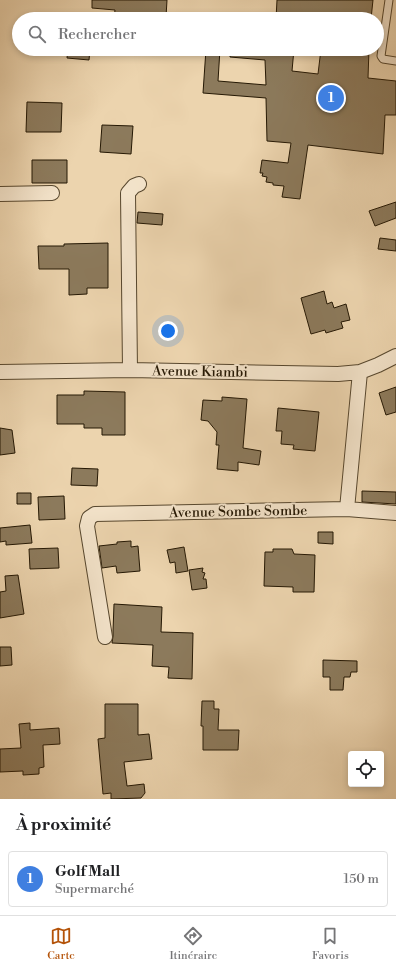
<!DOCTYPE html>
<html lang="fr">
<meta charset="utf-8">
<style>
:root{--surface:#fff;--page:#f2f2f2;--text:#202124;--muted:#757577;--line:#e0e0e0;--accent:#b45309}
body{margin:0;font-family:"Libre Bodoni",serif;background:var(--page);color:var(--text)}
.controls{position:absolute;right:12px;bottom:12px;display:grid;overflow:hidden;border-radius:4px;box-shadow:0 2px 6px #0003}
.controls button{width:36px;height:36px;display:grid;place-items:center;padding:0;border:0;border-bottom:1px solid var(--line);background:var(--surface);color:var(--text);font:20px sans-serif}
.you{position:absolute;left:168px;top:331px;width:14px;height:14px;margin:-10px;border:3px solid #fff;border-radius:50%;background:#1a73e8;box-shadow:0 0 0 6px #1a73e833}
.badge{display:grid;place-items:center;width:26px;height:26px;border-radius:50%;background:var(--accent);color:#fff;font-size:13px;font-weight:700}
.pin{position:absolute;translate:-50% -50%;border:2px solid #fff;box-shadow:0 1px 4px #0006}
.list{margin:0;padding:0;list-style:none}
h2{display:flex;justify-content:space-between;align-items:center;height:52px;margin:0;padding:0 16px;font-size:17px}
h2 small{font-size:13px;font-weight:400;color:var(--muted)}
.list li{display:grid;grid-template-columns:26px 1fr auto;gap:12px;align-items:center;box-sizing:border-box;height:56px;margin:0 8px 8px;padding:0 8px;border:1px solid var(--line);border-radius:4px}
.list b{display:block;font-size:15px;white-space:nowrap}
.list p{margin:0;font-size:13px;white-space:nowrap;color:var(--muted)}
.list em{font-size:13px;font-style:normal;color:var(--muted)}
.icon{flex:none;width:22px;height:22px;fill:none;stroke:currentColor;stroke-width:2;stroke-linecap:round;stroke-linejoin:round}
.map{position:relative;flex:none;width:396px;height:799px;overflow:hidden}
.search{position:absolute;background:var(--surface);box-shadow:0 2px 6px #0003;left:12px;right:12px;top:12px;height:44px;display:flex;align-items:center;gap:10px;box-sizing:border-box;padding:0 14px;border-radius:22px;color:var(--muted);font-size:15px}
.sheet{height:116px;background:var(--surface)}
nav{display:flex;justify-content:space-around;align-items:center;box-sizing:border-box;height:56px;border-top:1px solid var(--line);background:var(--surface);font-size:11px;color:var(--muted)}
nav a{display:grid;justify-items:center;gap:2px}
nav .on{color:var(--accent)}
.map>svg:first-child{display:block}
.building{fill:#8c7a5c;stroke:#251804}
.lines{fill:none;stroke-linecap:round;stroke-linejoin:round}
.service-casing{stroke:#57472e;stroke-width:9}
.minor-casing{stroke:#57472e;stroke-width:16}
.service{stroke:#f3e3ca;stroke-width:7}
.minor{stroke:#f3e3ca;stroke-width:14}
.labels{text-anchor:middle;stroke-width:4;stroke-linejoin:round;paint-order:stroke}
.street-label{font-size:14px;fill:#251804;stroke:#f3e3ca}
</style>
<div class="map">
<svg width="396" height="799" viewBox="0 0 396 799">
<rect width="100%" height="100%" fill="#ecd4ae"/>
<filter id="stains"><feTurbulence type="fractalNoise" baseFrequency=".005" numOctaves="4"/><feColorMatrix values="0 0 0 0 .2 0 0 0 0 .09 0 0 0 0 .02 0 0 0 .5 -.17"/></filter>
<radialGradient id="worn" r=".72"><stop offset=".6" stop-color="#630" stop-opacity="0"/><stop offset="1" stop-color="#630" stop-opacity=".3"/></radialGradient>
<!-- building -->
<path class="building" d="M 92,0 L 167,0 L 166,17 L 151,16 L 151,19 L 114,19 L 115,10 L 92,8 Z
M 277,0 L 373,0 L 371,19 L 276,19 Z
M 68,49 L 90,49 L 89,60 L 67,58 Z
M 206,49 L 220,49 L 218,81 L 266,85 L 265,60 L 230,57 L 230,49 L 294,49 L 292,71 L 318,74 L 321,49 L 369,49 L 368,78 L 396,81 L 396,115 L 385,115 L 383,154 L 308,145 L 300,199 L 282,197 L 284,186 L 273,185 L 273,183 L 266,182 L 267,177 L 262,176 L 263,173 L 260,173 L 262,160 L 288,163 L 291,143 L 267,141 L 266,98 L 203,93 Z
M 27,102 L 62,103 L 61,132 L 26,132 Z
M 102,125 L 133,126 L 131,154 L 100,152 Z
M 32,160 L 67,160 L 67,183 L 32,183 Z
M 396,202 L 396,218 L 375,226 L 369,211 Z
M 138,212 L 163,214 L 162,225 L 137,223 Z
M 380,238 L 396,240 L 396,251 L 378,249 Z
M 108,243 L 108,288 L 87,288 L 87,294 L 69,295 L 69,269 L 39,269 L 38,246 L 64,246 L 64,244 Z
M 324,291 L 327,304 L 332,302 L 334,308 L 346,304 L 350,320 L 341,322 L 343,328 L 326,333 L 325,330 L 311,334 L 301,298 Z
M 396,387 L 396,412 L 386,415 L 379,393 Z
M 84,391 L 125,392 L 125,435 L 102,435 L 102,428 L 84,428 L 84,424 L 57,424 L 57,395 L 84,395 Z
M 222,397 L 247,399 L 243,448 L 261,451 L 259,465 L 238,462 L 238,471 L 217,469 L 219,445 L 216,445 L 217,432 L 208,421 L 201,420 L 203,400 L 222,401 Z
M 278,408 L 319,412 L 315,451 L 293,449 L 294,445 L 281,444 L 282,431 L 276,431 Z
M 0,428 L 12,430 L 15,453 L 0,455 Z
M 72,468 L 98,469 L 97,486 L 71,485 Z
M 362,491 L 396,492 L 396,504 L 362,502 Z
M 17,493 L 31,493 L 31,504 L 17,504 Z
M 64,496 L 65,519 L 39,520 L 38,497 Z
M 30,525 L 32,543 L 6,545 L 6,541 L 0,542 L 0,528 Z
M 318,532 L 333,532 L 333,544 L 318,543 Z
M 131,541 L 131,547 L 138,546 L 140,571 L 117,573 L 116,566 L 102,568 L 99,546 L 117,544 L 117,542 Z
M 184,547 L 188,571 L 176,573 L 175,562 L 170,563 L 167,550 Z
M 58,548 L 59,568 L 30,569 L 29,549 Z
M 273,549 L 292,549 L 294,554 L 315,555 L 314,592 L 293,592 L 293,587 L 264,586 L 265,552 L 273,552 Z
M 203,568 L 202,572 L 205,573 L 203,579 L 206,579 L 207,588 L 192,590 L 189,570 Z
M 18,575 L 24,614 L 0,618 L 0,592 L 6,591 L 5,576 Z
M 114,604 L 162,607 L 161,632 L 193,633 L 192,679 L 168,678 L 169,667 L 152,666 L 153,645 L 112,643 L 113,636 L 113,631 Z
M 0,647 L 11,647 L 12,665 L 0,666 Z
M 323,660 L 357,661 L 357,672 L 351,672 L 350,677 L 344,677 L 343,690 L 330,690 L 330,677 L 323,677 Z
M 202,701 L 214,701 L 214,709 L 219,709 L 218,730 L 239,730 L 238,750 L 203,750 L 203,726 L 201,726 Z
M 105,704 L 138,704 L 138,735 L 149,734 L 152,759 L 124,762 L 127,786 L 144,784 L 145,793 L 141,798 L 111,799 L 111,793 L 103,794 L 98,739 L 105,738 Z
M 30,723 L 30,730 L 59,728 L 60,744 L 43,745 L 44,767 L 39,768 L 39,774 L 23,775 L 23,771 L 0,772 L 0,749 L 21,748 L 19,724 Z"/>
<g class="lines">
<!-- service casing -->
<g class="service-casing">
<path id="service" d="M 389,0 L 381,56 L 383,59 L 396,61"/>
</g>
<!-- minor casing -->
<g class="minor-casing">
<path id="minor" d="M 0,194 L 52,193
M 130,370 L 128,193 L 134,186 L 139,184
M 0,372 L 130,370 L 338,374 L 360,372 L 378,365 L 396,356
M 347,509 L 360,372
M 105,637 L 87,526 L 89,518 L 95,514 L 347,509 L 396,513"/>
</g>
<!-- service -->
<use href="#service" class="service"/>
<!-- minor -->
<use href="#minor" class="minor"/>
</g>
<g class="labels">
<!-- street labels -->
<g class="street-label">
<text transform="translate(200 371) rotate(1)" y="5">Avenue Kiambi</text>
<text transform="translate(238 511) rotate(-1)" y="5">Avenue Sombe Sombe</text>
</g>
</g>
<rect width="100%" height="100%" filter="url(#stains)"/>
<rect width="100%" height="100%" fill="url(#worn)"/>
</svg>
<div class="controls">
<button><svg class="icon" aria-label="locate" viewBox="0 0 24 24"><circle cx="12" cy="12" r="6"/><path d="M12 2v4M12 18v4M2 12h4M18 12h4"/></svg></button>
</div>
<div class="you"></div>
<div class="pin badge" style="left:331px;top:98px;background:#3f7fe0">1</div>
<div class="search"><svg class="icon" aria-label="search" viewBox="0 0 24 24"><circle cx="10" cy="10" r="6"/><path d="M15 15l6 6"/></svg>Rechercher</div>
</div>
<section class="sheet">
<h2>À proximité<small></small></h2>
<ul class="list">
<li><span class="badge" style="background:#3f7fe0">1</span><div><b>Golf Mall</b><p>Supermarché</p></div><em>150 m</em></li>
</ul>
</section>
<nav>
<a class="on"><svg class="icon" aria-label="map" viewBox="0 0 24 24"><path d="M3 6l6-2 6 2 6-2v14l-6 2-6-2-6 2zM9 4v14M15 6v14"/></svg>Carte</a>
<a><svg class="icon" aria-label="directions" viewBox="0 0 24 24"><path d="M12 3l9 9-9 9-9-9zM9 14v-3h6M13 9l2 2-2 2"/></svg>Itinéraire</a>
<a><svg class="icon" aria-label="saved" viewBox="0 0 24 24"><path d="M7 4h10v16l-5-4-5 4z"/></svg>Favoris</a>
</nav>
